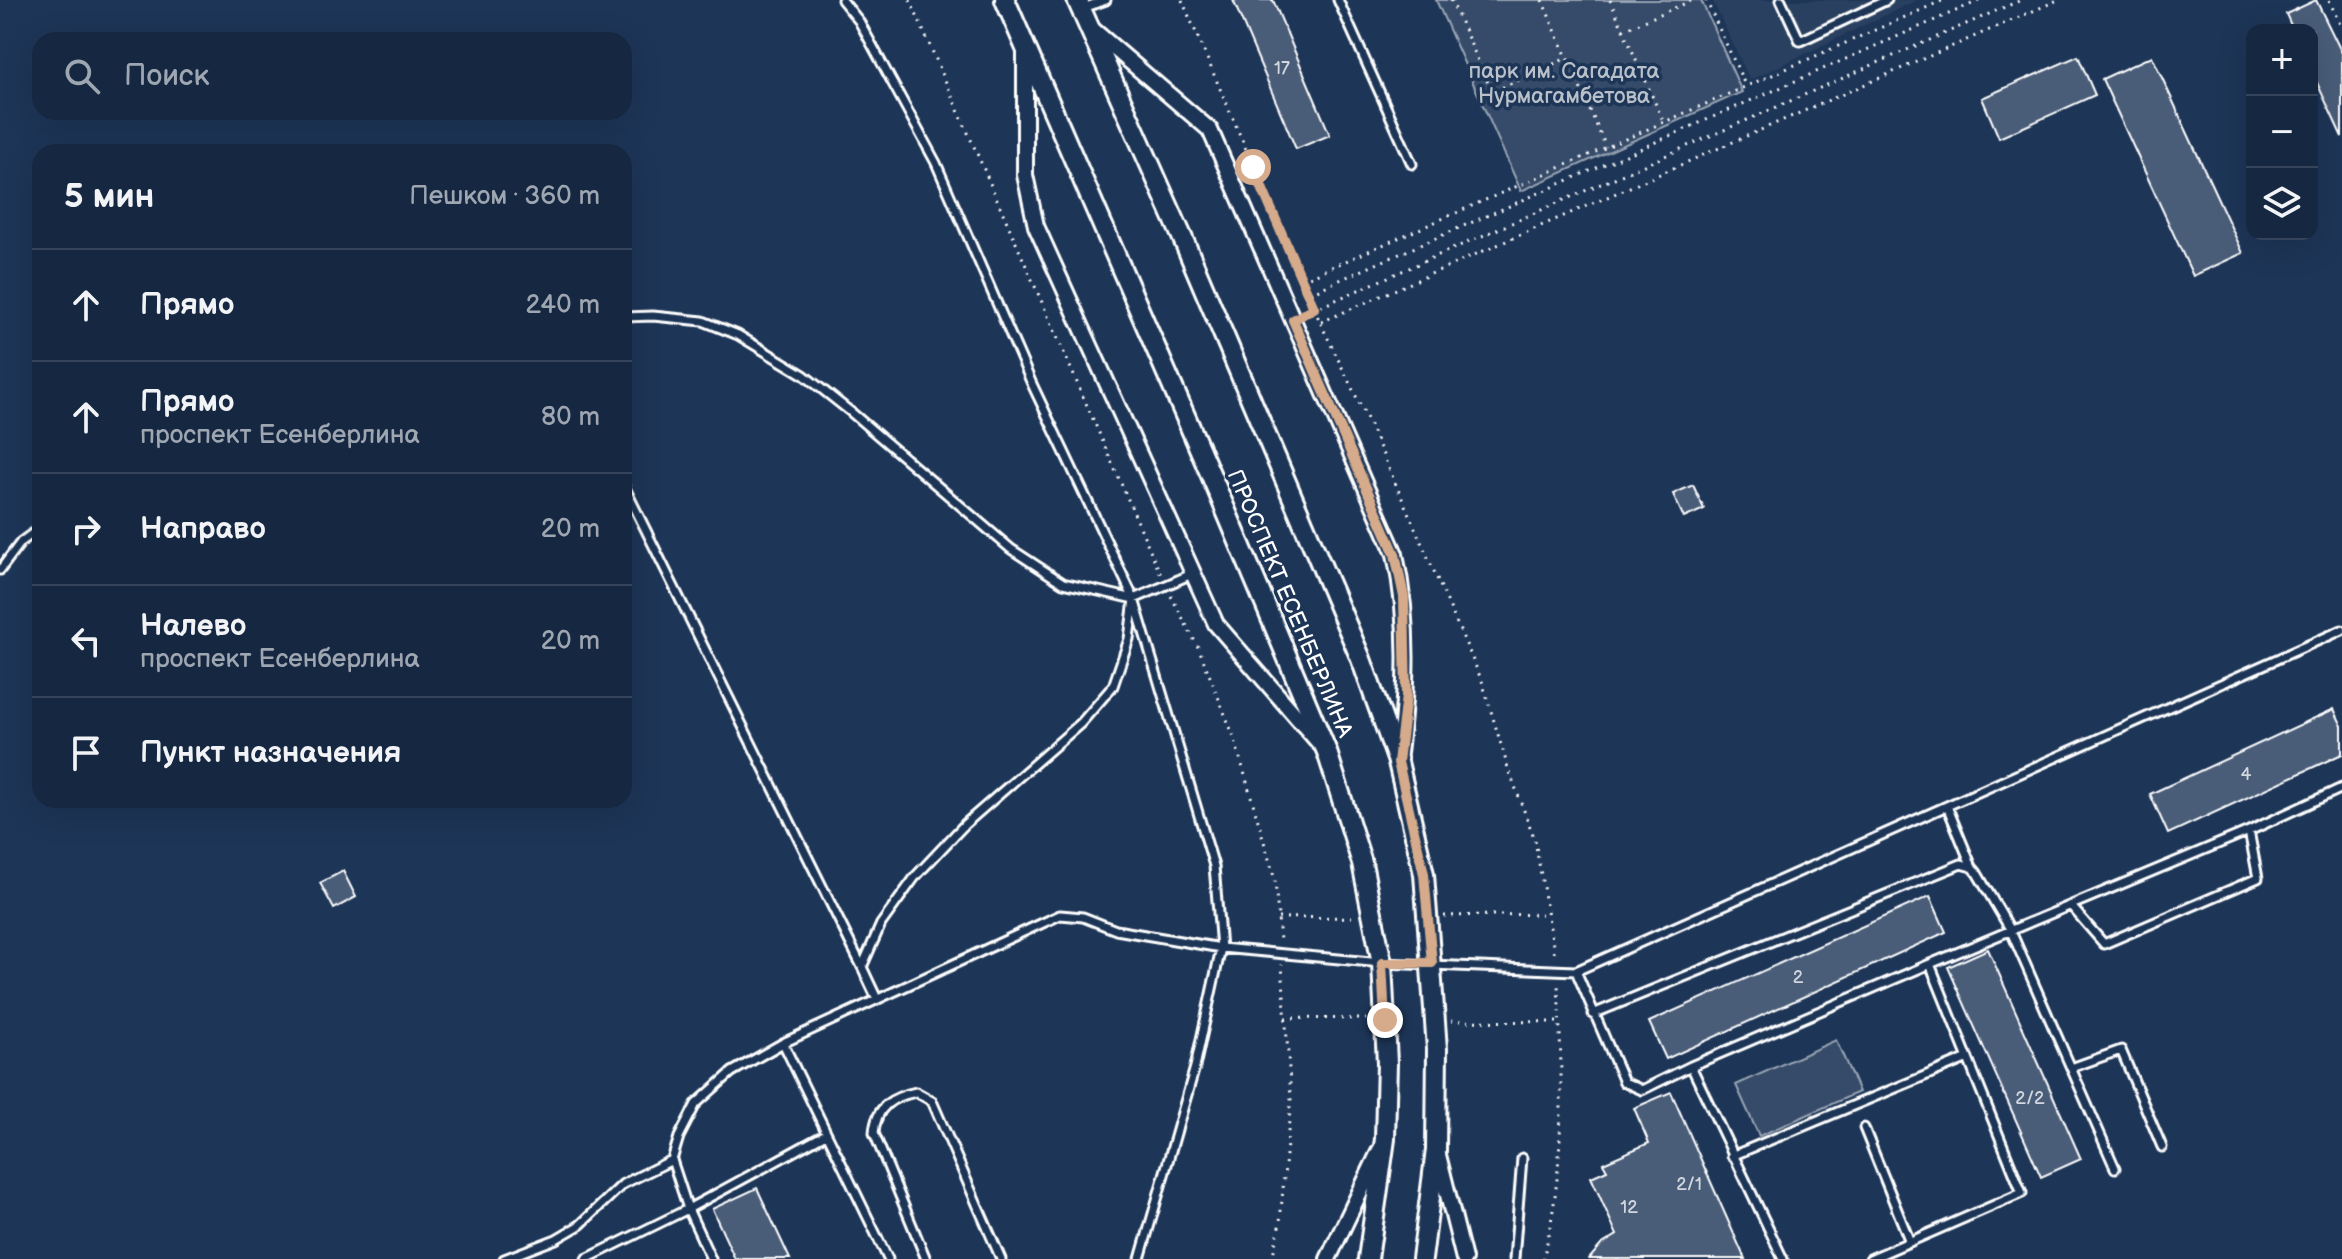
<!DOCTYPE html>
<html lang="ru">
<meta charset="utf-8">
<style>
:root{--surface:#162841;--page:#1f3048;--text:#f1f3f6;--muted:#9ea6b1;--line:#35445a}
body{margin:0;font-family:"Balsamiq Sans",sans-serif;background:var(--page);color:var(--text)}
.controls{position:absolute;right:24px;top:24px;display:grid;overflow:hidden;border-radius:16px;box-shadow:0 8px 32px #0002}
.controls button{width:72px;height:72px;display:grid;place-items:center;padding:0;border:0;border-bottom:2px solid var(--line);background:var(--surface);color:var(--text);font:40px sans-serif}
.stop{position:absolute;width:24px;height:24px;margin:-18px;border:6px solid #d6ab8b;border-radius:50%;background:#fff}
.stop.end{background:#d6ab8b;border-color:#fff;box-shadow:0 2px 8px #0008}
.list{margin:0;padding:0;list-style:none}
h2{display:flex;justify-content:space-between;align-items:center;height:104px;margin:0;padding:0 32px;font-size:34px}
h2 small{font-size:26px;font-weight:400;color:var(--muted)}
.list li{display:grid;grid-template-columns:52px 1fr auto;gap:24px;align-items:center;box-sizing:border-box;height:112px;padding:0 32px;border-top:2px solid var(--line)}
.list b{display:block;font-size:30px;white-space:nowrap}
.list p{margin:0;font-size:26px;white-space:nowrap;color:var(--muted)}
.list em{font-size:26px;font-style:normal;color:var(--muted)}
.icon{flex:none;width:44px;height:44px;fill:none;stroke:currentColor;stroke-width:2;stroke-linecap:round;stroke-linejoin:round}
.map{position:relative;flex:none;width:2342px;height:1259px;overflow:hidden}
.search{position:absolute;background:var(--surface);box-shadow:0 8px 32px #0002;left:32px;top:32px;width:600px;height:88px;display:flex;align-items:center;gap:20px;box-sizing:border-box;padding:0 28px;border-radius:24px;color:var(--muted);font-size:30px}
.panel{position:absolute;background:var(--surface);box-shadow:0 8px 32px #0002;left:32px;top:144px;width:600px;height:664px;border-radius:24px}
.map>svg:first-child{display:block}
.built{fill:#2a4161}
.green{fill:#364b69;stroke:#9aa5b4;stroke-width:2}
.building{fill:#4a5d79;stroke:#fff;stroke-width:2}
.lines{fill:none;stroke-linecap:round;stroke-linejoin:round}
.service-casing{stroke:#fff;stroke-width:13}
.minor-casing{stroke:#fff;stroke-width:20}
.tertiary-casing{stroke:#fff;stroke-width:24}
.path{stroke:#fff;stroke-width:3;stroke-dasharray:2 6;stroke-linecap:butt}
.service{stroke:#1d3557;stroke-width:7}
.minor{stroke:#1d3557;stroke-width:14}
.tertiary{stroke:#1d3557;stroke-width:18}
.route{stroke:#d6ab8b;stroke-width:10}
.labels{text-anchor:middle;stroke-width:7;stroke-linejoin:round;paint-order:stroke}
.number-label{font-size:18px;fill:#d2d6de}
.park-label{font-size:22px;fill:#b9c0ca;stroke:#1d3557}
.street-label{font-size:22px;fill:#fff;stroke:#1d3557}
</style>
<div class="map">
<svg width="2342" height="1259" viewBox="0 0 2342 1259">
<rect width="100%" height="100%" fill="#1d3557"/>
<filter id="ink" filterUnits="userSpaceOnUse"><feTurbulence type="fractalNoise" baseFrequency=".0125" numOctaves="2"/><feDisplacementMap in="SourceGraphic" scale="16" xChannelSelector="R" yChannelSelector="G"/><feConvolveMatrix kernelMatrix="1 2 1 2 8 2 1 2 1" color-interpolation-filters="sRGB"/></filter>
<g filter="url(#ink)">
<!-- built -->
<path class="built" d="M 1712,0 L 1917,0 L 1750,80 Z"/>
<!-- green -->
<path class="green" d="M 1436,0 L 1701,0 L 1742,92 L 1521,191 Z
M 1836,1040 L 1859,1092 L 1759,1136 L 1736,1085 Z"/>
<!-- building -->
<path class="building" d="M 1233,0 L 1273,0 L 1330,135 L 1296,149 Z
M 2316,0 L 2342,53 L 2342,137 L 2312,72 L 2312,30 L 2293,30 L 2286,14 Z
M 2078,56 L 2095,95 L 1999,138 L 1982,98 Z
M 2152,56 L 2243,253 L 2193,276 L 2102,79 Z
M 1693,485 L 1704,509 L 1684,518 L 1673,494 Z
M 2334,709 L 2342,726 L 2342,754 L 2168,834 L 2150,794 Z
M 343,871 L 356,897 L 334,909 L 320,883 Z
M 1930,896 L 1946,932 L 1666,1059 L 1649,1022 Z
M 1988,949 L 2081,1159 L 2041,1177 L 1948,967 Z
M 1671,1092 L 1745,1259 L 1589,1259 L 1601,1245 L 1617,1235 L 1591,1177 L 1607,1170 L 1603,1163 L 1649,1143 L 1634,1108 Z
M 757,1188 L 790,1259 L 735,1259 L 712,1209 Z"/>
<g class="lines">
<!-- service casing -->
<g class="service-casing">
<path id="service" d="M 842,0 L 859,21 L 936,163 L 1032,384 L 1134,599 L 1214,866 L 1221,948 L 1195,1067 L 1140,1259
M 1338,0 L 1412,164
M 1781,0 L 1800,41 L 1887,0
M 1083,8 L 1106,0
M 624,317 L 653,316 L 703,321 L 738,335 L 804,375 L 852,413 L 1011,549 L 1063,583 L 1134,599
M 624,486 L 862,967
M 0,570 L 21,542 L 40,528
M 1947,806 L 1972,867
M 2071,906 L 2104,944 L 2258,878 L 2249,831
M 1930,964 L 2249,831 L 2342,788
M 1576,971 L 2342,630
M 877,999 L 862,967 L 881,924 L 915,877 L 965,824 L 1081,723 L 1113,686 L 1129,639 L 1134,599 L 1194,573
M 1593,1014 L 1961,864 L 1972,867 L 1977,873 L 2010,929 L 2115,1168
M 783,1043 L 888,1259
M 2071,1068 L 2121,1050 L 2162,1147
M 1864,1128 L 1910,1242
M 1732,1156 L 1968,1058
M 504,1259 L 556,1239 L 580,1225 L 623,1184 L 672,1160
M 586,1259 L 688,1209 L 826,1134
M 711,1259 L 688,1209 L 672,1160 L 679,1137 L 696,1104 L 732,1072 L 783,1043 L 1060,915 L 1083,917 L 1116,930 L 1221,948 L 1382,963 L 1576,971 L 1624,1082 L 1642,1090 L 1691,1066
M 926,1259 L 874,1133 C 876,1106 892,1097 916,1092 L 932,1101 L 1001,1259
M 1514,1259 L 1522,1158
M 1783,1259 L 1691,1066 L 1930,964 L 2022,1193 L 1870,1259"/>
</g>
<!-- minor casing -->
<g class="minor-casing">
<path id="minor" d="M 1092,29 L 1210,130 L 1395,554 C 1410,625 1407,689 1398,761
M 1025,52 L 1025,175 L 1036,226 L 1216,624 L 1320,744
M 1438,1155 L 1464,1259
M 1328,1259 L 1380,1150"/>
</g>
<!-- tertiary casing -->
<g class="tertiary-casing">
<path id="tertiary" d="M 1005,0 L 1216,487 L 1327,752 L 1362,863 L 1382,963 L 1387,1063 L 1385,1139 L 1368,1259
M 1077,0 L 1183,239 L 1361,659 L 1398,762 L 1424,874 L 1437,1049 L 1436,1150 L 1422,1259"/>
</g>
<!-- path -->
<path class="path" d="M 910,0 L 1161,575
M 1182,0 L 1320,322 L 1369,423 L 1482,681 L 1508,768 L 1535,840 L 1555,957
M 1451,0 L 1492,92 L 1567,58
M 1542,0 L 1606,147
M 1610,0 L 1664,123
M 1706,0 L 1746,87
M 2329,0 L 2342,29
M 1623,30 L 1693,0
M 1302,280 L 1944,0
M 1310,293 L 1981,0
M 1306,313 L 2021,0
M 1321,322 L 2058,0
M 1171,596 L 1199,649 L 1234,737 L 1275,880 L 1280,941
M 1444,916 L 1548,914
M 1278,918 L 1357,917
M 1285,1018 L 1366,1019
M 1451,1021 L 1559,1022
M 1272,1259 L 1280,1222 L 1291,1099 L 1282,964
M 1543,1259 C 1566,1170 1562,1075 1558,984"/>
<!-- service -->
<use href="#service" class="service"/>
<!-- minor -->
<use href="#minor" class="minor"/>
<!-- tertiary -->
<use href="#tertiary" class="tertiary"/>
</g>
</g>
<g class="lines" filter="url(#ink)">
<!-- route -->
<path class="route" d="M 1253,167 L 1314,308 L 1293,320 L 1395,554 L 1404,597 L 1406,696 L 1398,762 L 1424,874 L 1432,963 L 1382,963 L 1385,1020"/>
</g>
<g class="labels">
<!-- number labels -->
<g class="number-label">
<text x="1282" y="74">17</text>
<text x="2246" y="780">4</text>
<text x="1798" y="983">2</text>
<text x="2030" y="1104">2/2</text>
<text x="1689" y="1190">2/1</text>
<text x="1629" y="1213">12</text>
</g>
<!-- park labels -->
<g class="park-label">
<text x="1564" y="78">парк им. Сагадата<tspan x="1564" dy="25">Нурмагамбетова</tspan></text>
</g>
<!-- street labels -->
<g class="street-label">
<text transform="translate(1291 603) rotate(67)" y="8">ПРОСПЕКТ ЕСЕНБЕРЛИНА</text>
</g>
</g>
</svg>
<div class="controls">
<button>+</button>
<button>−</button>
<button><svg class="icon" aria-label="layers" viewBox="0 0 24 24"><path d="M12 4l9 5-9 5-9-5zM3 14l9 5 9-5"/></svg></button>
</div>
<div class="stop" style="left:1253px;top:167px"></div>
<div class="stop end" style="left:1385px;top:1020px"></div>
<div class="search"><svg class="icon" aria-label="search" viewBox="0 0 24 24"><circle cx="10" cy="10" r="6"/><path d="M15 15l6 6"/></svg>Поиск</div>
<section class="panel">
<h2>5 мин<small>Пешком · 360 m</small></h2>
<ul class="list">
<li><svg class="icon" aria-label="ahead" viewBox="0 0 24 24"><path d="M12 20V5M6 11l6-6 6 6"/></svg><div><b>Прямо</b></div><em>240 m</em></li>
<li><svg class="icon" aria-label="ahead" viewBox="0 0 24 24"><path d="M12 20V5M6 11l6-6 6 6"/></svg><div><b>Прямо</b><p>проспект Есенберлина</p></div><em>80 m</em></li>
<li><svg class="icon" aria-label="right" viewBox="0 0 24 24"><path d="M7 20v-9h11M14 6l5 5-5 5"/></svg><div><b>Направо</b></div><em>20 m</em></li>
<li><svg class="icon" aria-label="left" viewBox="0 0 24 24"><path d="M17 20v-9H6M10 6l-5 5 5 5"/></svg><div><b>Налево</b><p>проспект Есенберлина</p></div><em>20 m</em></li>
<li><svg class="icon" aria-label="arrive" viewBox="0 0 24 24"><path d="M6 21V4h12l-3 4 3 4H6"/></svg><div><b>Пункт назначения</b></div></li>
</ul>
</section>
</div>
